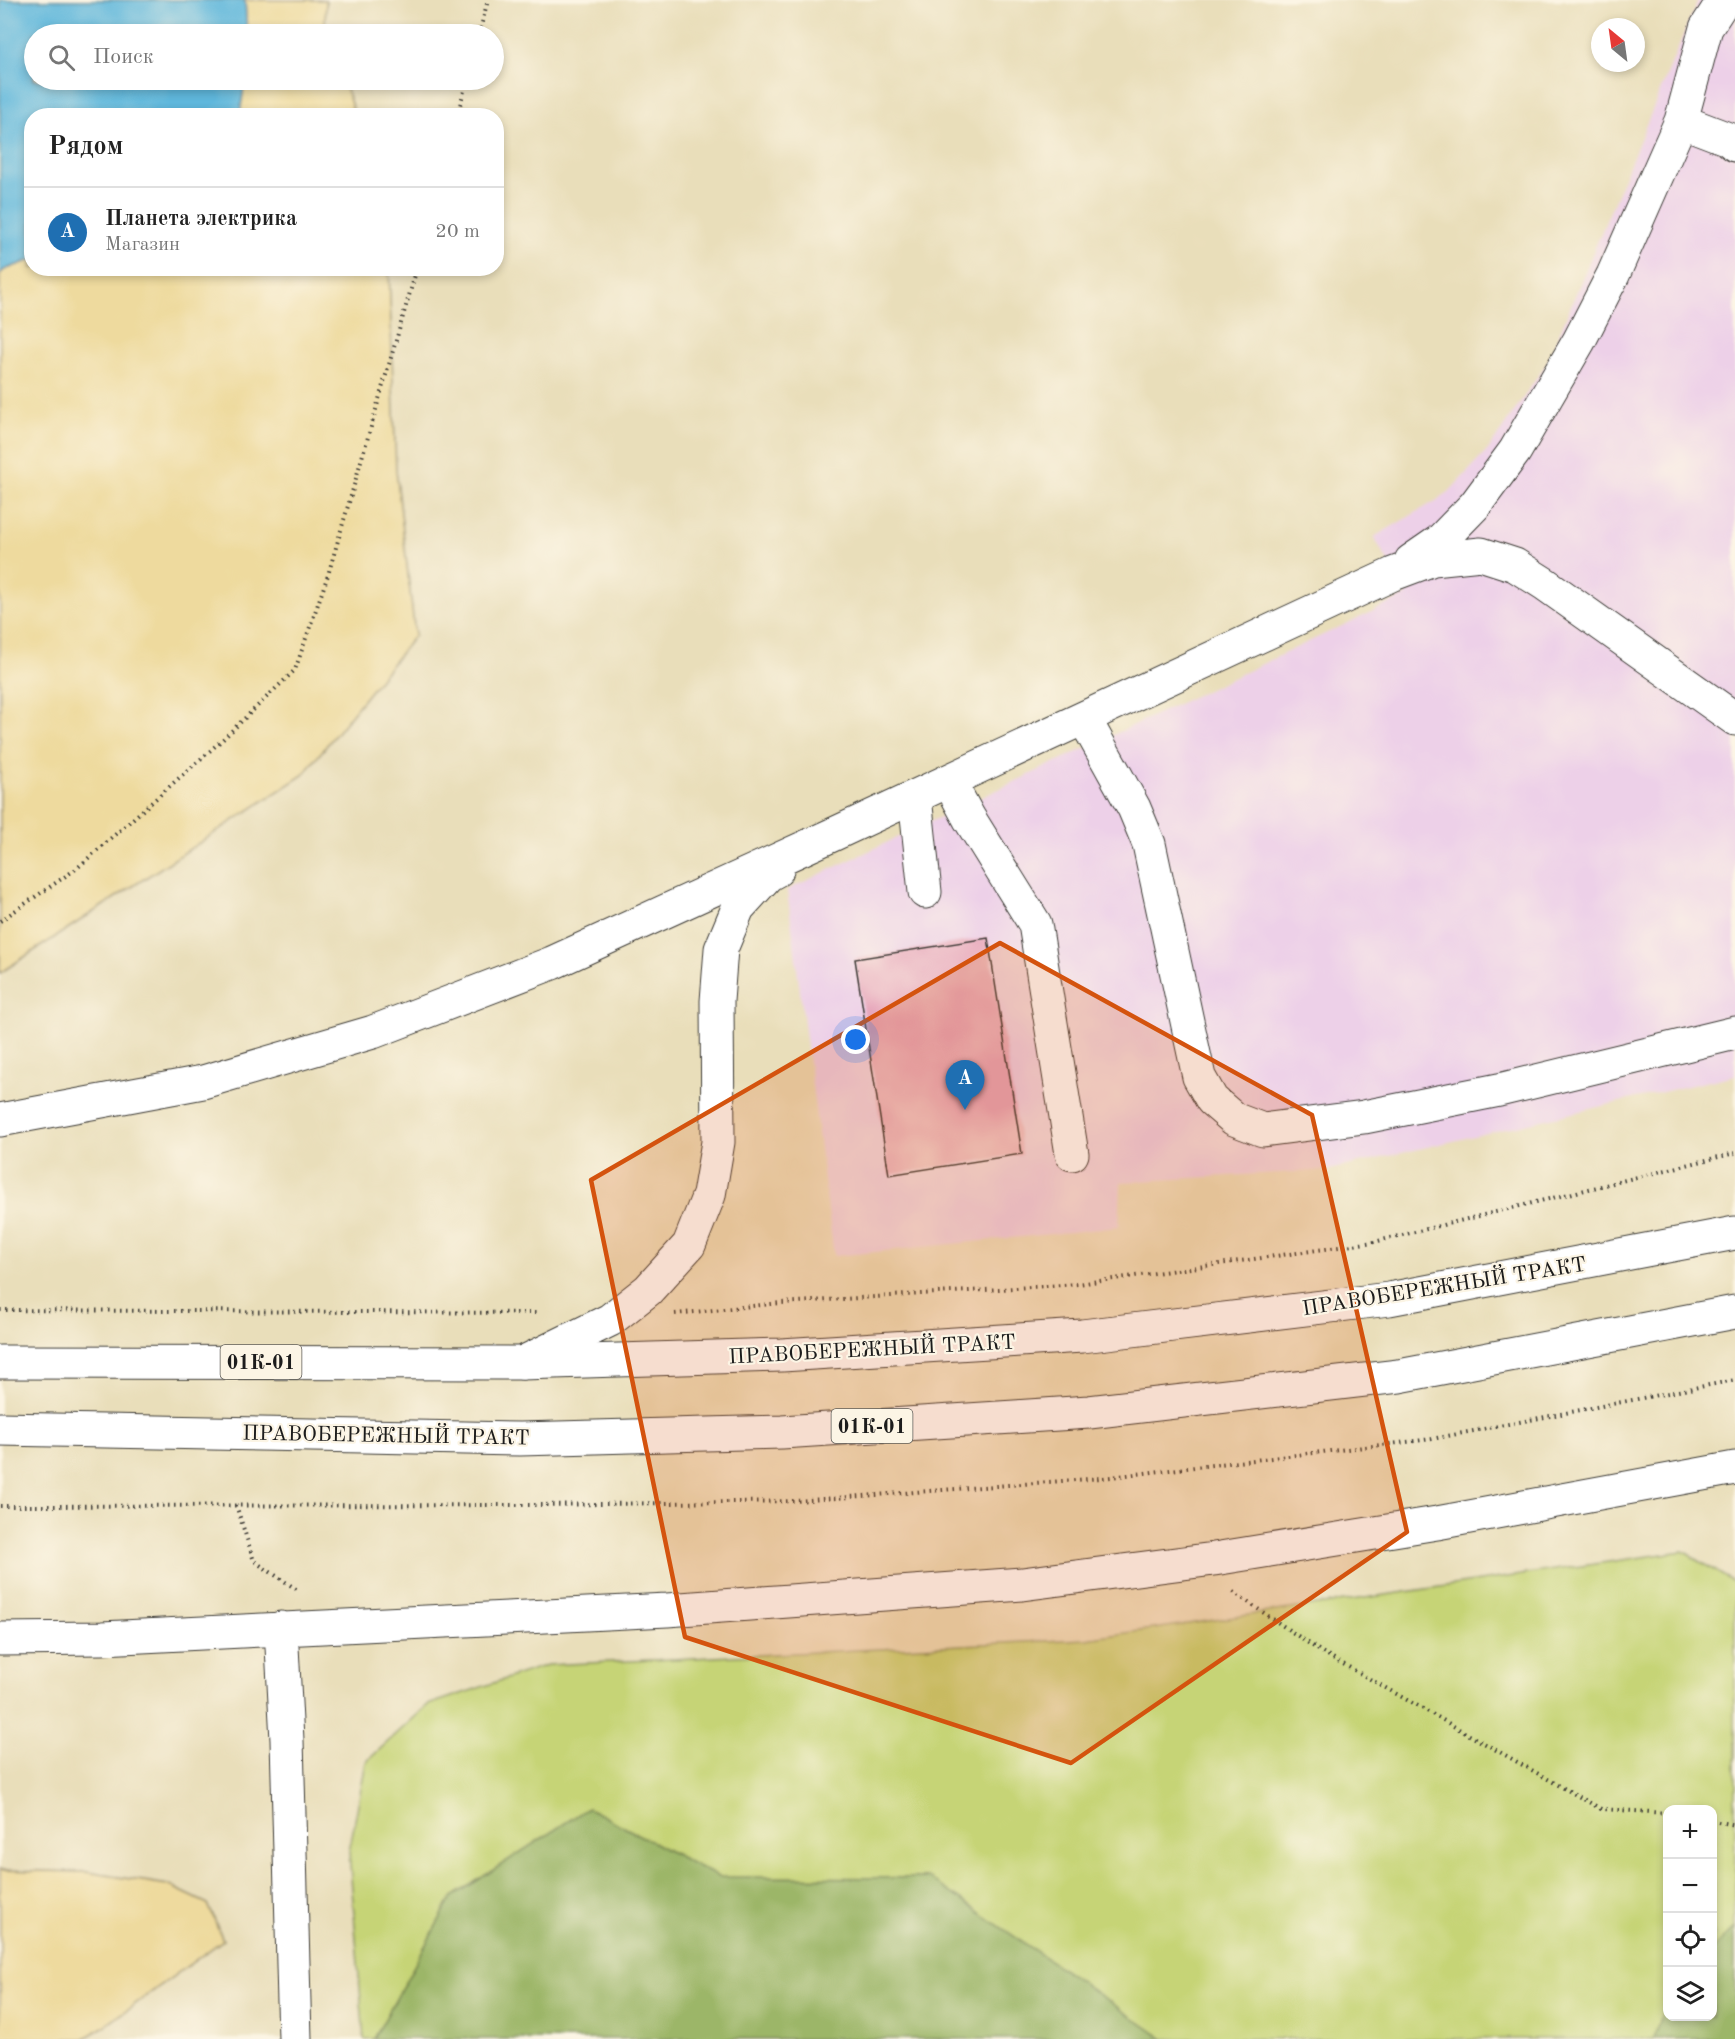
<!DOCTYPE html>
<html lang="ru">
<meta charset="utf-8">
<style>
:root{--surface:#fff;--page:#f2f2f2;--text:#222;--muted:#767676;--line:#e0e0e0;--accent:#1f6fb2}
body{margin:0;font-family:"Old Standard TT",serif;background:var(--page);color:var(--text)}
.controls{position:absolute;right:18px;bottom:18px;display:grid;overflow:hidden;border-radius:12px;box-shadow:0 3px 9px #0003}
.controls button{width:54px;height:54px;display:grid;place-items:center;padding:0;border:0;border-bottom:2px solid var(--line);background:var(--surface);color:var(--text);font:30px sans-serif}
.compass{position:absolute;left:1591px;top:18px;width:54px;height:54px;border-radius:50%;background:var(--surface);box-shadow:0 3px 9px #0003;rotate:331deg}
.you{position:absolute;left:856px;top:1040px;width:21px;height:21px;margin:-15px;border:4px solid #fff;border-radius:50%;background:#1a73e8;box-shadow:0 0 0 9px #1a73e833}
.badge{display:grid;place-items:center;width:39px;height:39px;border-radius:50%;background:var(--accent);color:#fff;font-size:20px;font-weight:700}
.pin{position:absolute;translate:-50% -50px;filter:drop-shadow(0 2px 3px #0008)}
.pin::after{content:'';position:absolute;top:32px;width:21px;height:18px;background:inherit;clip-path:polygon(0 0,100% 0,50% 100%)}
.list{margin:0;padding:0;list-style:none}
h2{display:flex;justify-content:space-between;align-items:center;height:78px;margin:0;padding:0 24px;font-size:26px}
h2 small{font-size:20px;font-weight:400;color:var(--muted)}
.list li{display:grid;grid-template-columns:39px 1fr auto;gap:18px;align-items:center;box-sizing:border-box;height:90px;padding:0 24px;border-top:2px solid var(--line)}
.list b{display:block;font-size:22px;white-space:nowrap}
.list p{margin:0;font-size:20px;white-space:nowrap;color:var(--muted)}
.list em{font-size:20px;font-style:normal;color:var(--muted)}
.icon{flex:none;width:33px;height:33px;fill:none;stroke:currentColor;stroke-width:2;stroke-linecap:round;stroke-linejoin:round}
.map{position:relative;flex:none;width:1735px;height:2039px;overflow:hidden}
.search{position:absolute;background:var(--surface);box-shadow:0 3px 9px #0003;left:24px;top:24px;width:480px;height:66px;display:flex;align-items:center;gap:15px;box-sizing:border-box;padding:0 21px;border-radius:33px;color:var(--muted);font-size:22px}
.panel{position:absolute;background:var(--surface);box-shadow:0 3px 9px #0003;left:24px;top:108px;width:480px;height:168px;border-radius:24px}
.map>svg:first-child{display:block}
.built{fill:#edd0e8}
.green{fill:#c6d476;stroke:#717849;stroke-width:1.5}
.forest{fill:#9cb667;stroke:#5c6942;stroke-width:1.5}
.sand{fill:#eeda9e;stroke:#857b5d;stroke-width:1.5}
.water{fill:#5fb7dc;stroke:#3e6a7c;stroke-width:1.5}
.building{fill:#e7a7bc}
.lines{fill:none;stroke-linecap:round;stroke-linejoin:round}
.minor-casing{stroke:#3b3934;stroke-width:35}
.highway-casing{stroke:#3b3934;stroke-width:35}
.path{stroke:#3b3934;stroke-width:4;stroke-dasharray:1.5 4.5;stroke-linecap:butt}
.minor{stroke:#fff;stroke-width:33}
.highway{stroke:#fff;stroke-width:33}
.marked{fill:#d4530e;fill-opacity:0.2;stroke:#d4530e;stroke-width:4.5;stroke-linejoin:round}
.labels{text-anchor:middle;stroke-width:4.5;stroke-linejoin:round;paint-order:stroke}
.shield{fill:#fcf5e5;stroke:#5f5d58;stroke-width:1.5}
.shield-label{font-size:20px;font-weight:bold;fill:#1c1c1c}
.street-label{font-size:21px;fill:#1c1c1c;stroke:#fcf5e5}
</style>
<div class="map">
<svg width="1735" height="2039" viewBox="0 0 1735 2039">
<rect width="100%" height="100%" fill="#fcf5e5"/>
<filter id="ink" filterUnits="userSpaceOnUse"><feTurbulence type="fractalNoise" baseFrequency=".0167" numOctaves="2"/><feDisplacementMap in="SourceGraphic" scale="12" xChannelSelector="R" yChannelSelector="G"/><feConvolveMatrix kernelMatrix="1 2 1 2 8 2 1 2 1" color-interpolation-filters="sRGB"/></filter>
<filter id="wash" filterUnits="userSpaceOnUse"><feTurbulence type="fractalNoise" baseFrequency=".008" numOctaves="4" result="noise"/><feDisplacementMap in="SourceGraphic" scale="24" xChannelSelector="R" yChannelSelector="G"/><feGaussianBlur stdDeviation="1.35" result="paint"/><feColorMatrix in="noise" values="0 0 0 0 0 0 0 0 0 0 0 0 0 0 0 0 0 1.4 0 .05"/><feComposite in="paint" operator="in"/></filter>
<g filter="url(#wash)">
<rect width="100%" height="100%" fill="#e9deba"/>
<!-- built -->
<path class="built" d="M 1698,0 L 1735,0 L 1735,1075 L 1329,1170 L 1121,1182 L 1119,1227 L 834,1256 L 787,890 L 1407,595 L 1374,537 L 1446,495 L 1488,450 L 1547,363 Z"/>
<!-- green -->
<path class="green" d="M 1683,1551 L 1735,1583 L 1735,1928 L 1713,1950 L 1712,1810 L 1668,1810 L 1667,1994 L 1654,2039 L 1164,2039 L 929,1878 L 718,1877 L 588,1808 L 452,1897 L 374,2039 L 364,2039 L 349,1852 L 366,1762 L 428,1705 L 547,1665 L 1086,1639 Z"/>
<!-- forest -->
<path class="forest" d="M 588,1808 L 718,1877 L 929,1878 L 1164,2039 L 374,2039 L 452,1897 Z
M 1735,1928 L 1735,2039 L 1654,2039 L 1667,1994 L 1668,2016 L 1712,2016 L 1713,1950 Z"/>
<!-- sand -->
<path class="sand" d="M 245,0 L 326,0 L 325,27 L 327,34 L 247,34 Z
M 245,80 L 343,80 L 355,115 L 239,116 Z
M 31,260 L 32,268 L 389,269 L 396,470 L 415,635 L 303,775 L 0,973 L 0,274 L 4,270 Z
M 0,1870 L 87,1872 L 168,1885 L 208,1904 L 223,1940 L 105,2026 L 83,2039 L 0,2039 Z"/>
<!-- water -->
<path class="water" d="M 0,0 L 245,0 L 247,34 L 34,34 L 34,80 L 245,80 L 240,114 L 32,116 L 31,260 L 4,270 L 0,274 Z"/>
<g id="blocks">
<!-- building -->
<path class="building" d="M 988,938 L 1022,1154 L 889,1175 L 855,959 Z"/>
</g>
</g>
<g filter="url(#ink)">
<use href="#blocks" fill-opacity="0" stroke="#3b3934" stroke-width="1.5"/>
<g class="lines">
<!-- minor casing -->
<g class="minor-casing">
<path id="minor" d="M 1681,121 L 1728,139 L 1735,145
M 1411,561 L 1440,541 L 1475,505 L 1515,451 L 1579,341 L 1613,275 L 1681,121 L 1706,28 L 1724,0
M 1084,718 L 1134,808 L 1149,844 L 1199,1077 L 1212,1100 L 1234,1119 L 1263,1130 L 1364,1117 L 1499,1090 L 1735,1033
M 949,781 L 969,818 L 1035,924 L 1072,1154
M 915,797 L 925,892
M 0,1120 L 203,1082 L 373,1032 L 552,963 L 832,835 L 1393,574 L 1433,559 L 1481,554 L 1515,565 L 1545,584 L 1735,719
M 522,1363 L 610,1320 L 648,1290 L 689,1245 L 709,1195 L 718,1142 L 717,1001 L 721,949 L 738,908 L 768,875 L 777,870
M 281,1628 L 287,1740 L 295,2039
M 0,1639 L 102,1638 L 667,1610 L 1022,1584 L 1214,1559 L 1437,1523 L 1735,1468"/>
</g>
<!-- highway casing -->
<g class="highway-casing">
<path id="highway" d="M 0,1362 L 522,1363 L 782,1355 L 1082,1336 L 1389,1299 L 1735,1233
M 0,1429 L 520,1439 L 782,1432 L 1089,1412 L 1399,1376 L 1735,1312"/>
</g>
<!-- path -->
<path class="path" d="M 479,34 L 488,0
M 457,116 L 467,80
M 0,921 L 76,869 L 221,741 L 295,670 L 328,575 L 417,268
M 0,1310 L 539,1313
M 675,1314 L 781,1303 L 1078,1284 L 1374,1242 L 1735,1153
M 236,1505 L 254,1561 L 299,1591
M 0,1506 L 539,1505 L 796,1501 L 1102,1478 L 1432,1439 L 1735,1380
M 1233,1592 L 1320,1651 L 1601,1809 L 1668,1813
M 1712,1821 L 1735,1825"/>
<!-- minor -->
<use href="#minor" class="minor"/>
<!-- highway -->
<use href="#highway" class="highway"/>
</g>
</g>
<!-- marked area -->
<path class="marked" d="M 1000,943 L 1312,1115 L 1407,1532 L 1071,1763 L 685,1637 L 591,1180 Z"/>
<g class="labels">
<!-- shield labels -->
<g class="shield">
<rect x="220.5" y="1345" width="81" height="34" rx="4.5"/>
<rect x="831.5" y="1409" width="81" height="34" rx="4.5"/>
</g>
<g class="shield-label">
<text x="261" y="1369">01К-01</text>
<text x="872" y="1433">01К-01</text>
</g>
<!-- street labels -->
<g class="street-label">
<text transform="translate(1444 1286) rotate(-9)" y="7">ПРАВОБЕРЕЖНЫЙ ТРАКТ</text>
<text transform="translate(872 1349) rotate(-3)" y="7">ПРАВОБЕРЕЖНЫЙ ТРАКТ</text>
<text transform="translate(386 1435) rotate(1)" y="7">ПРАВОБЕРЕЖНЫЙ ТРАКТ</text>
</g>
</g>
</svg>
<div class="controls">
<button>+</button>
<button>−</button>
<button><svg class="icon" aria-label="locate" viewBox="0 0 24 24"><circle cx="12" cy="12" r="6"/><path d="M12 2v4M12 18v4M2 12h4M18 12h4"/></svg></button>
<button><svg class="icon" aria-label="layers" viewBox="0 0 24 24"><path d="M12 4l9 5-9 5-9-5zM3 14l9 5 9-5"/></svg></button>
</div>
<svg class="compass" viewBox="-18 -18 36 36"><path d="M0-13l5 13h-10z" fill="#e53935"/><path d="M0 13l5-13h-10z" fill="#767676"/></svg>
<div class="you"></div>
<div class="pin badge" style="left:965px;top:1110px">A</div>
<div class="search"><svg class="icon" aria-label="search" viewBox="0 0 24 24"><circle cx="10" cy="10" r="6"/><path d="M15 15l6 6"/></svg>Поиск</div>
<section class="panel">
<h2>Рядом<small></small></h2>
<ul class="list">
<li><span class="badge">A</span><div><b>Планета электрика</b><p>Магазин</p></div><em>20 m</em></li>
</ul>
</section>
</div>
